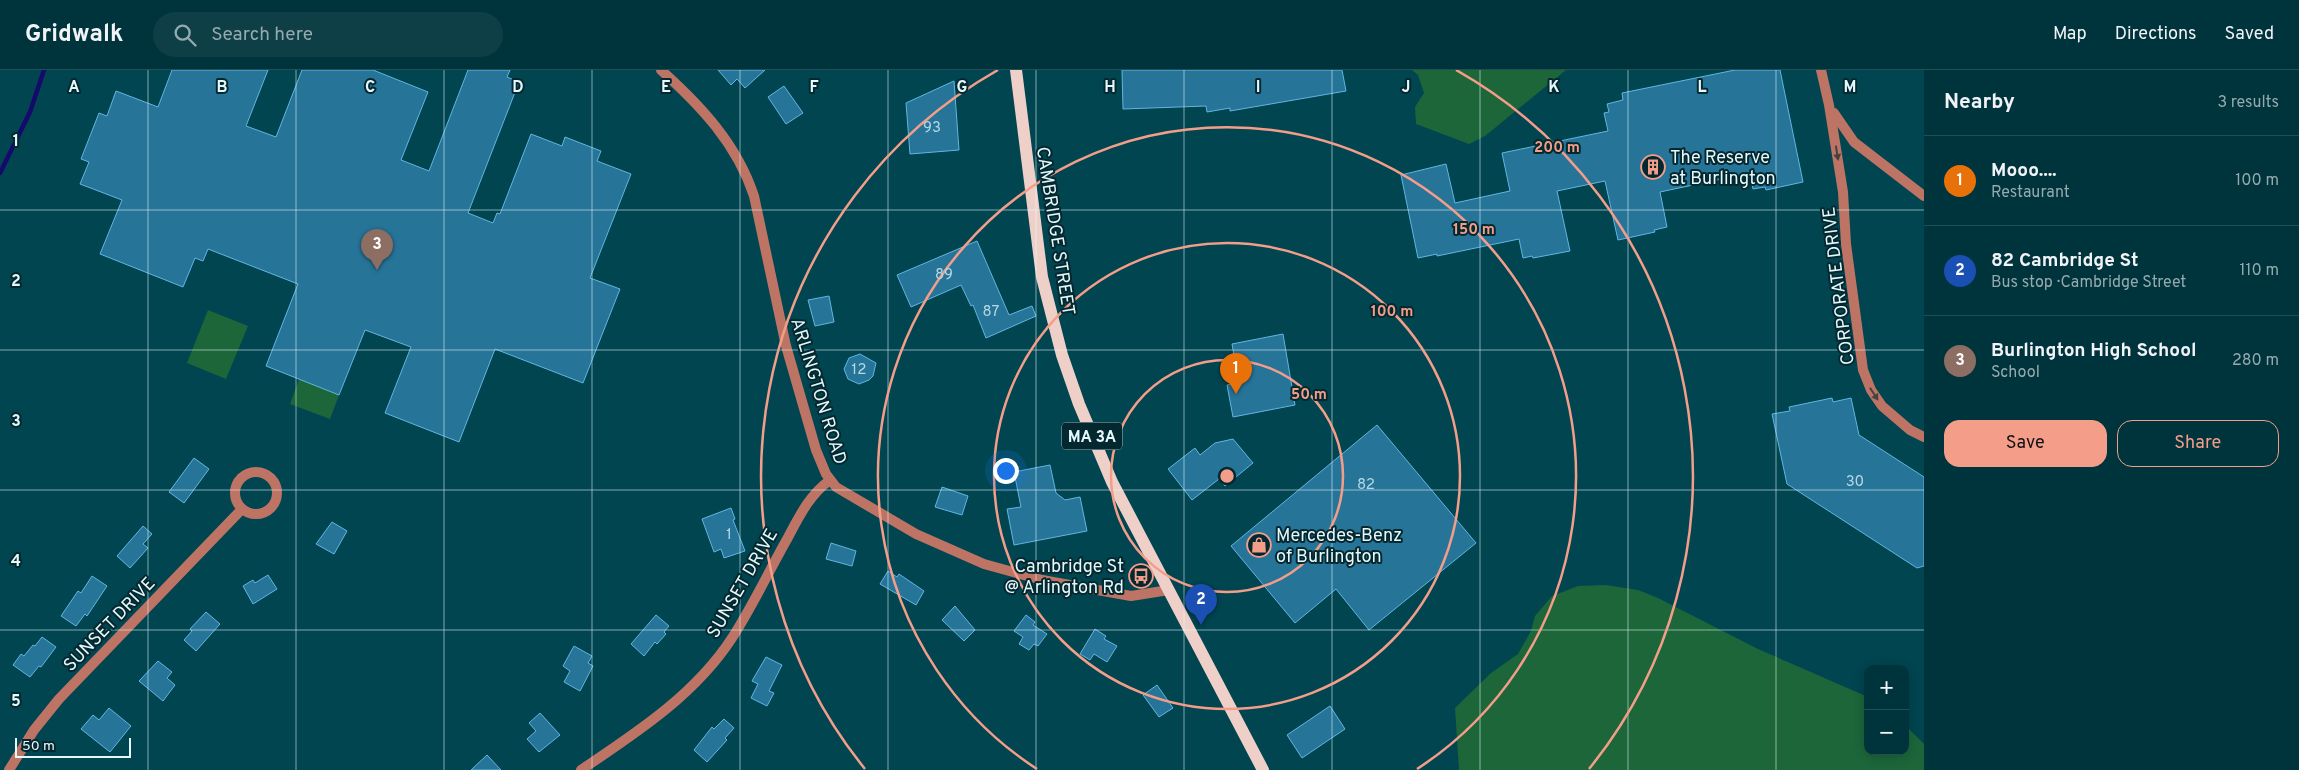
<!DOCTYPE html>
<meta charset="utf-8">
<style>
:root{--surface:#00343c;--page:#0e3f47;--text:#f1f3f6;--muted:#95aaaf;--line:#224f56;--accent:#f49e8a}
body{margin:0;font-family:Overpass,sans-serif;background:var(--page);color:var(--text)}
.controls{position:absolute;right:15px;bottom:15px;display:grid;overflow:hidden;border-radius:10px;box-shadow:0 2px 12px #0003}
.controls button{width:45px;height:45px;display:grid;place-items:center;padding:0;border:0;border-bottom:1px solid var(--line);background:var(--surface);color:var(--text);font:25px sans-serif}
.scale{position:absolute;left:15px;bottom:12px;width:116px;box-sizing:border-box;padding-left:5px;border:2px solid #e5f8fc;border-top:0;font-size:14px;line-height:18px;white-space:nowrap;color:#e5f8fc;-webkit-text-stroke:4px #04282f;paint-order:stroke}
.you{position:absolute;left:1005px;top:400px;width:18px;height:18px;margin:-12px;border:4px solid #fff;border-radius:50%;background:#1a73e8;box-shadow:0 0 0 8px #1a73e833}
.badge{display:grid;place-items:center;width:32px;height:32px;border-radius:50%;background:var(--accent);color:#fff;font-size:16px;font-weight:700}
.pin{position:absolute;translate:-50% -41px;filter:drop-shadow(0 1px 2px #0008)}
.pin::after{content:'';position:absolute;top:26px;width:18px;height:15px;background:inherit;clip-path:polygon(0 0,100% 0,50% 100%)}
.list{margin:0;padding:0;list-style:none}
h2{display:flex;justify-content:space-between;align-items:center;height:65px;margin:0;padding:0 20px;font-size:21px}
h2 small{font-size:16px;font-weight:400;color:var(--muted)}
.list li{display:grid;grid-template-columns:32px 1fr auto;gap:15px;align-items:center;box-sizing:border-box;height:90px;padding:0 20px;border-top:1px solid var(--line)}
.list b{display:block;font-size:19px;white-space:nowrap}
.list p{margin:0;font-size:16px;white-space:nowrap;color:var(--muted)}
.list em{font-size:16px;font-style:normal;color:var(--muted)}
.actions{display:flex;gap:10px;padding:15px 20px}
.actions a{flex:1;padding:11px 0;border:1px solid var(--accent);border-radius:15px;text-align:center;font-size:18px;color:var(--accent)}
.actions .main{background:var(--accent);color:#111}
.icon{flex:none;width:28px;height:28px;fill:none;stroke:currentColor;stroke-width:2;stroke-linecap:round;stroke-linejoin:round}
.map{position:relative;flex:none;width:1924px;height:700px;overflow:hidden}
header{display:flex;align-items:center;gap:30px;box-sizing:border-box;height:70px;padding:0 25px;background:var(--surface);border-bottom:1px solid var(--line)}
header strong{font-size:24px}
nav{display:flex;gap:28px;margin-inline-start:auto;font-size:18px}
.search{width:350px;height:45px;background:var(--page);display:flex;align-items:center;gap:12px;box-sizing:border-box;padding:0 18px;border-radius:28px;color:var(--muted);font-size:19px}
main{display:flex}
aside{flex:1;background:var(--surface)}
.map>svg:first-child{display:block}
.green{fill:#1c663a}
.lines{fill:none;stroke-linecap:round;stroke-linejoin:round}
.stream{stroke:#16096e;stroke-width:4.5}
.building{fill:#277499;stroke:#61b6e2}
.minor{stroke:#be7464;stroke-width:10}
.primary{stroke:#efd0c9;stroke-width:12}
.oneway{fill:#454342}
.grid{fill:none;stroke:#e5f8fc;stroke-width:1;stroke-opacity:0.55}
.ring{fill:none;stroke:#f49e8a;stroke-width:2.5}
.labels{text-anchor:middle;stroke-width:4;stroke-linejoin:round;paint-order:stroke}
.number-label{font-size:15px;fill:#b6d7e3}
.shield{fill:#04282f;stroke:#a2babe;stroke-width:1}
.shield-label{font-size:16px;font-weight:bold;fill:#e5f8fc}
.poi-label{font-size:18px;fill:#e5f8fc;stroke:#04282f;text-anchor:start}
.street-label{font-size:18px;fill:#e5f8fc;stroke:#04282f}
.grid-label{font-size:16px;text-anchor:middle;font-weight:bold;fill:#e5f8fc;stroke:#04282f;stroke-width:4;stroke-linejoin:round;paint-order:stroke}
.centre{fill:#f49e8a;stroke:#04282f;stroke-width:2.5}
.ring-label{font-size:15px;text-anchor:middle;font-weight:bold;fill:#f49e8a;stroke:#04282f;stroke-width:4;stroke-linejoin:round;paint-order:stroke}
</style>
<header>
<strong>Gridwalk</strong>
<div class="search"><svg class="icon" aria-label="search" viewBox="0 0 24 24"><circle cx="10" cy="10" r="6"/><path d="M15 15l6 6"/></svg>Search here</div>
<nav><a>Map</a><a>Directions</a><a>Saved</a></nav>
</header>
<main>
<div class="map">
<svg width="1924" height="700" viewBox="0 0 1924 700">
<rect width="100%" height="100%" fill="#004550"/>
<!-- green -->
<path class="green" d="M 1412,0 L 1566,0 L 1485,66 L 1469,74 L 1416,54 L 1415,37 L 1424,23 L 1418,5 Z
M 208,240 L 248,256 L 226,309 L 187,293 Z
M 299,309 L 339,325 L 330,349 L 290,334 Z
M 1606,515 L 1638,520 L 1658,528 L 1758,579 L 1868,627 L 1868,681 L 1905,681 L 1905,655 L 1924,674 L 1924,700 L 1459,700 L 1455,638 L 1491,603 L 1518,584 L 1531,561 L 1535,546 L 1552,526 L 1578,516 Z"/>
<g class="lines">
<!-- stream -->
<path class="stream" d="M 0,103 L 30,42 L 44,0"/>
</g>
<!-- building -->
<path class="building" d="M 172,0 L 268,0 L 246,56 L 276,67 L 302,0 L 373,0 L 428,22 L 401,90 L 429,101 L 468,0 L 510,0 L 507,7 L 519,12 L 468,143 L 493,153 L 497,143 L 500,144 L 531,64 L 562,76 L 565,67 L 601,81 L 597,91 L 631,104 L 590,208 L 620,219 L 583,313 L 495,279 L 459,372 L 385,343 L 411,277 L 365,260 L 339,325 L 266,296 L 298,214 L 208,179 L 203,191 L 195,188 L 183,217 L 100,184 L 122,130 L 80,114 L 89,92 L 81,89 L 99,43 L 107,46 L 116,21 L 158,37 Z
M 718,0 L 765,0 L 745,18 L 737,9 L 731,15 Z
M 1122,0 L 1342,0 L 1346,21 L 1230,41 L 1230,38 L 1207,42 L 1206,36 L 1123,39 Z
M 1735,0 L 1780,0 L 1803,112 L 1766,120 L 1765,117 L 1753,119 L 1750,103 L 1660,122 L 1667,157 L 1654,160 L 1655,162 L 1618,170 L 1605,111 L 1557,121 L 1570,181 L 1533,188 L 1532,186 L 1523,188 L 1519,169 L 1437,186 L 1437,184 L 1418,188 L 1401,105 L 1446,94 L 1455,133 L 1510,121 L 1502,83 L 1608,61 L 1604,43 L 1609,42 L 1607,34 L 1623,30 L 1622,23 Z
M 954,11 L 959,80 L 910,84 L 906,33 Z
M 784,16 L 803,43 L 786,54 L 768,27 Z
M 977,171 L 1009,245 L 1032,236 L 1036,246 L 986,268 L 973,235 L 971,236 L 961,215 L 911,237 L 897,205 Z
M 829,226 L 834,252 L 815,256 L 808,230 Z
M 1283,264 L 1295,335 L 1233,347 L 1227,315 L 1239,313 L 1232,274 Z
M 860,284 L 876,293 L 873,306 L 869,310 L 859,314 L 848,309 L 844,299 L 849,288 Z
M 1832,328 L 1833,332 L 1851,328 L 1859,365 L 1924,407 L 1924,496 L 1917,498 L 1787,414 L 1772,344 L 1790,341 L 1789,337 Z
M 1377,355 L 1476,473 L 1369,560 L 1336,519 L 1295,553 L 1231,476 Z
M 1233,369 L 1253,393 L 1225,416 L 1219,409 L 1192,430 L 1168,399 L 1195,378 L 1200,385 L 1215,373 Z
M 194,388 L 209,399 L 184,433 L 169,422 Z
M 1050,395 L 1056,423 L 1065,430 L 1080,427 L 1087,461 L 1014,475 L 1007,439 L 1021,437 L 1014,402 Z
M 942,417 L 968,426 L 962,445 L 935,437 Z
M 731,438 L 735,449 L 733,450 L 745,481 L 724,488 L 721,479 L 714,482 L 702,449 Z
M 332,452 L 347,461 L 334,484 L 316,474 Z
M 143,456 L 152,464 L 143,474 L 148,478 L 130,498 L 117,486 Z
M 831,473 L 856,481 L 852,496 L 826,489 Z
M 888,501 L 897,507 L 899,504 L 924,521 L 916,535 L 880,514 Z
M 268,505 L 277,519 L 253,534 L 243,516 L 253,510 L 255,513 Z
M 92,506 L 107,516 L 87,546 L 85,544 L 76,556 L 61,546 L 78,521 L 81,523 Z
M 955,536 L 975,560 L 964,571 L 942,550 Z
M 206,542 L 220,554 L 196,581 L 184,570 L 192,561 L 190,559 Z
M 656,545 L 669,556 L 664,562 L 666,564 L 657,574 L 655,572 L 644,586 L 631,574 Z
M 1026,545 L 1035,552 L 1033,555 L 1047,564 L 1038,576 L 1034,574 L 1029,580 L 1019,574 L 1023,567 L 1014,561 Z
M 1095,559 L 1106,566 L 1104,569 L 1117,576 L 1107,592 L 1094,584 L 1090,590 L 1080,584 Z
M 42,567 L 56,577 L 41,597 L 39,596 L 30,607 L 13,595 L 21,584 L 24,586 L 33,575 L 35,576 Z
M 574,576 L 592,586 L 588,593 L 593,596 L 580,621 L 564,612 L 570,601 L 563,596 Z
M 766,587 L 782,595 L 769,621 L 774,623 L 767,636 L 751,628 L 758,614 L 752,611 Z
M 158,591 L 172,602 L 167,608 L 175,615 L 163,631 L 139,611 Z
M 1157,615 L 1173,638 L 1159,647 L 1143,625 Z
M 1330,636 L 1345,659 L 1302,688 L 1287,665 Z
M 109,638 L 131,656 L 110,682 L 81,659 L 93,645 L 99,650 Z
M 540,643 L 560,665 L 539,682 L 527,669 L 536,661 L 529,653 Z
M 724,649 L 734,658 L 725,668 L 727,670 L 707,692 L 694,680 L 712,657 L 714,659 Z
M 487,685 L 501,700 L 471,700 Z"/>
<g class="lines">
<!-- minor -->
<path class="minor" d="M 661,0 C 701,36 737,74 754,126 L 786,276 L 816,380 L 826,404 L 836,417 L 916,464 L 984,494 L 1042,510 L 1131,526 L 1169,520
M 1821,0 L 1829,35 L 1843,122 L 1846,174 L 1863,300 L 1871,320 L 1882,336 L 1910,360 L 1924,367
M 1834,43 L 1854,72 L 1924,126
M235 423a21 21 0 1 1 42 0a21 21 0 1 1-42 0Z
M 9,700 L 34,660 L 59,629 L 242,439
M 581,700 C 636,663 695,625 732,568 C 752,537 768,503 786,471 C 798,449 808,426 830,410"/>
<!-- primary -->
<path class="primary" d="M 1016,0 L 1042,207 L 1062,285 L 1079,334 L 1112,412 L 1263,700"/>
</g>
<!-- one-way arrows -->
<defs><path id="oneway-solid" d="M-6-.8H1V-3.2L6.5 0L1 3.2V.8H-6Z" transform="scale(1.25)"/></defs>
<g class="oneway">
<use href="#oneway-solid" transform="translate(1837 83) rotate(81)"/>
<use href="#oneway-solid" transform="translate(1874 324) rotate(57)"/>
</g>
<!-- grid -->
<path class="grid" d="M 148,0 L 148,700M 296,0 L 296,700M 444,0 L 444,700M 592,0 L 592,700M 740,0 L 740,700M 888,0 L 888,700M 1036,0 L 1036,700M 1184,0 L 1184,700M 1332,0 L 1332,700M 1480,0 L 1480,700M 1628,0 L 1628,700M 1776,0 L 1776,700M 0,140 L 1924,140M 0,280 L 1924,280M 0,420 L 1924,420M 0,560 L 1924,560"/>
<!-- distance rings -->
<g class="ring">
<circle cx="1227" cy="406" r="116"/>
<circle cx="1227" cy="406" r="233"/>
<path d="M1037 699A349 349 0 1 1 1417 699"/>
<path d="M865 699A466 466 0 0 1 998 0M1456 0A466 466 0 0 1 1589 699"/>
</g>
<!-- icons -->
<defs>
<g id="building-ring" transform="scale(1.25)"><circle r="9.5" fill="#04282f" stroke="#f49e8a" stroke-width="1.5"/><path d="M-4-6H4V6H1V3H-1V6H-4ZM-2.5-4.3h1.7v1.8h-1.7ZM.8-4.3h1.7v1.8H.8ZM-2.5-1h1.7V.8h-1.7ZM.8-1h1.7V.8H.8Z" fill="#f49e8a"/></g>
<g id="shop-ring" transform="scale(1.25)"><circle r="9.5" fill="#04282f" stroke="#f49e8a" stroke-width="1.5"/><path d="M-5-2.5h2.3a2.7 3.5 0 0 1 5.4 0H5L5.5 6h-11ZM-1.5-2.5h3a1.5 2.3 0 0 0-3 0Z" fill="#f49e8a"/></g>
<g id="bus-ring" transform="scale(1.25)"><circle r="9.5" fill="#04282f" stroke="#f49e8a" stroke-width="1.5"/><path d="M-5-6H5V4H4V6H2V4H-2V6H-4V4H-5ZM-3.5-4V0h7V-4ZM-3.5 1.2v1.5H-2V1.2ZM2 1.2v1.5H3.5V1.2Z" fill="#f49e8a"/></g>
</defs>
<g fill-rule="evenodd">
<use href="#building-ring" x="1653" y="97"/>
<use href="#shop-ring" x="1259" y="475"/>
<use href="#bus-ring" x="1141" y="506"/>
</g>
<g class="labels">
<!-- number labels -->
<g class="number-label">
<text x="932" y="62">93</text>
<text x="944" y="209">89</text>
<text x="991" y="246">87</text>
<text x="859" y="304">12</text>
<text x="1855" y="416">30</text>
<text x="1366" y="419">82</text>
<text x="729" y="469">1</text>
</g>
<!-- shield labels -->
<rect class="shield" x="1062" y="352.5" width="60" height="27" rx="4"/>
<g class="shield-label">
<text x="1092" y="372">MA 3A</text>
</g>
<!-- poi labels -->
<g class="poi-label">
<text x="1670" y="93">The Reserve<tspan x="1670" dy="21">at Burlington</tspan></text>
<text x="1276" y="471">Mercedes-Benz<tspan x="1276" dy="21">of Burlington</tspan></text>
<text x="1124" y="502" text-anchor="end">Cambridge St<tspan x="1124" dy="21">@ Arlington Rd</tspan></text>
</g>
<!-- street labels -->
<g class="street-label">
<text transform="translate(1056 161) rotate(81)" y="6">CAMBRIDGE STREET</text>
<text transform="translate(1838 216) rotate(-97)" y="6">CORPORATE DRIVE</text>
<text transform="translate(819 321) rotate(73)" y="6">ARLINGTON ROAD</text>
<text transform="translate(742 513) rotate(-60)" y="6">SUNSET DRIVE</text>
<text transform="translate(109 554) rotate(-46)" y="6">SUNSET DRIVE</text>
</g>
</g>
<g class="grid-label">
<text x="74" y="22">A</text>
<text x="222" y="22">B</text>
<text x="370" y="22">C</text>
<text x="518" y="22">D</text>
<text x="666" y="22">E</text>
<text x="814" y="22">F</text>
<text x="962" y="22">G</text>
<text x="1110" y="22">H</text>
<text x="1258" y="22">I</text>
<text x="1406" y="22">J</text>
<text x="1554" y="22">K</text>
<text x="1702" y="22">L</text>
<text x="1850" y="22">M</text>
<text x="16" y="76">1</text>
<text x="16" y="216">2</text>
<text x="16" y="356">3</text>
<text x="16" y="496">4</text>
<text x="16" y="636">5</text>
</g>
<circle cx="1227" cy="406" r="8" class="centre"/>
<g class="ring-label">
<text x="1557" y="82">200 m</text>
<text x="1474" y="164">150 m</text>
<text x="1392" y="246">100 m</text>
<text x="1309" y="329">50 m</text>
</g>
</svg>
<div class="controls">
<button>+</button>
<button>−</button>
</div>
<div class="scale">50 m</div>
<div class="you"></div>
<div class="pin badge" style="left:1236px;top:324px;background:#e8710a">1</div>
<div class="pin badge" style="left:1201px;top:555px;background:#1a4fb4">2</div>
<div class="pin badge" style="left:377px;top:200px;background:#8d6e63">3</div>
</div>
<aside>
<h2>Nearby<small>3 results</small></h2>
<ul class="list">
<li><span class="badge" style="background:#e8710a">1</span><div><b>Mooo....</b><p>Restaurant</p></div><em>100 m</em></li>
<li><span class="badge" style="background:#1a4fb4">2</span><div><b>82 Cambridge St</b><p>Bus stop · Cambridge Street</p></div><em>110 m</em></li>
<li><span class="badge" style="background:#8d6e63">3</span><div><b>Burlington High School</b><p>School</p></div><em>280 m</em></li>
</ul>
<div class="actions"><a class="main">Save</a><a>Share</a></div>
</aside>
</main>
